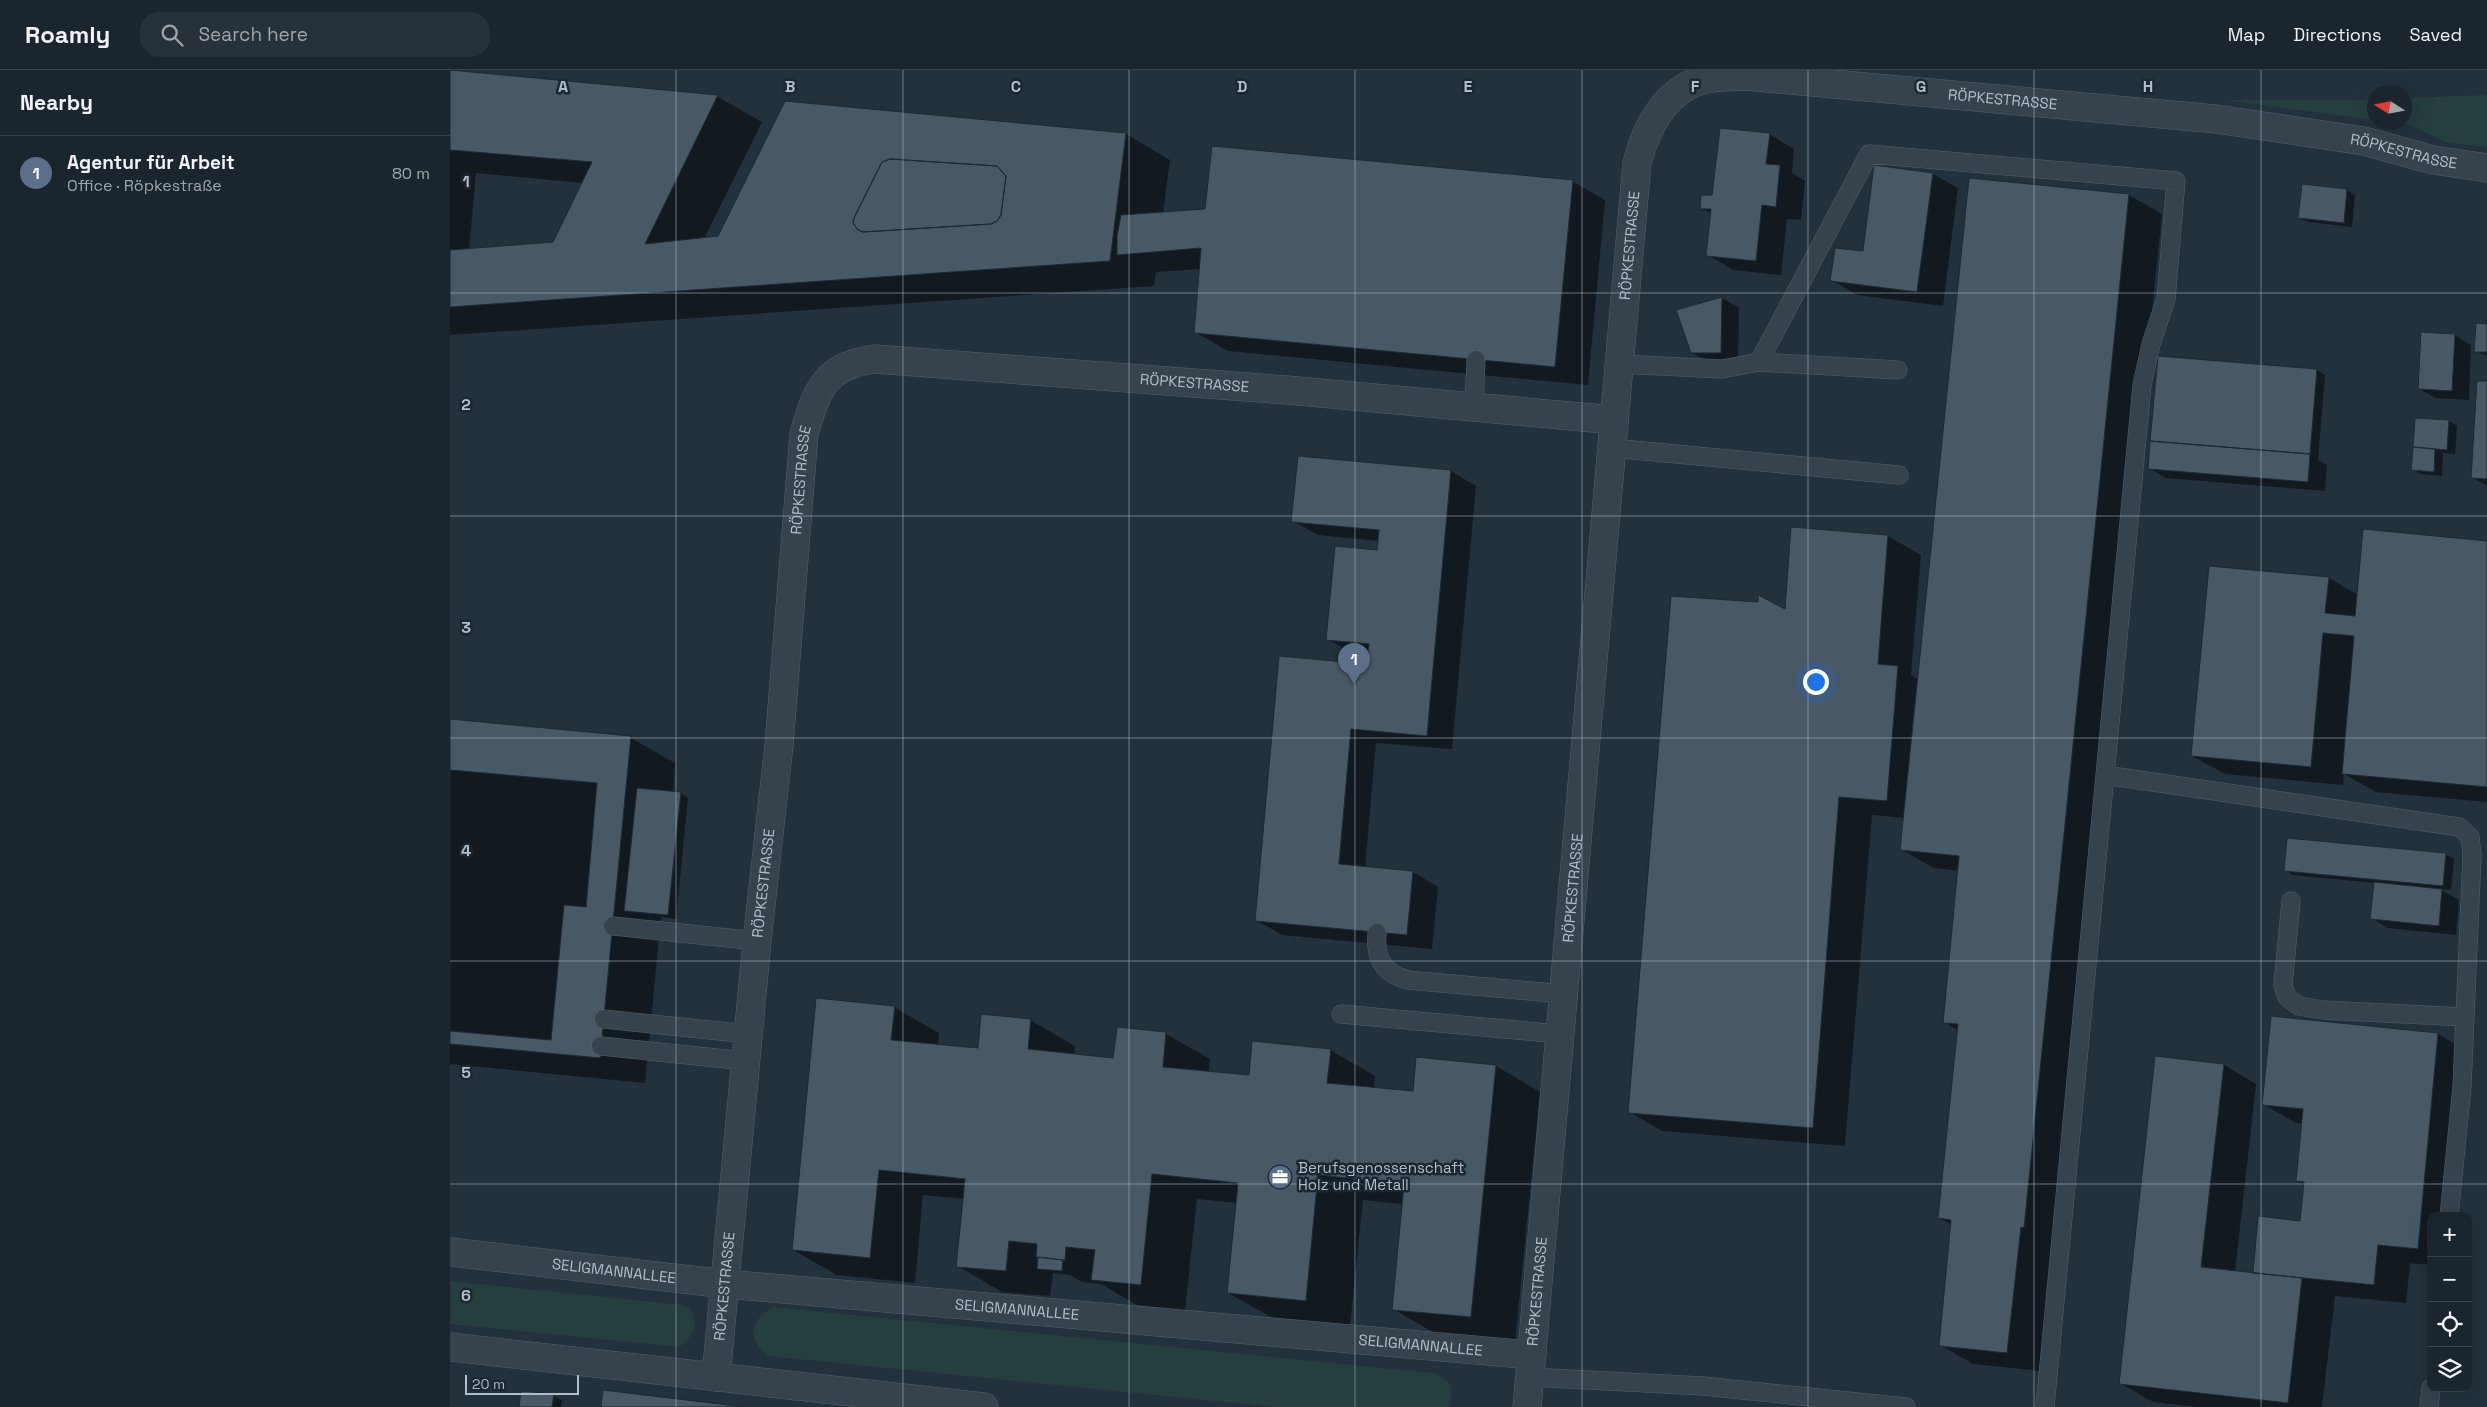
<!DOCTYPE html>
<meta charset="utf-8">
<style>
:root{--surface:#1a252d;--page:#273139;--text:#f1f3f6;--muted:#9fa5aa;--line:#384249;--accent:#1a73e8}
body{margin:0;font-family:"Space Grotesk",sans-serif;background:var(--page);color:var(--text)}
.controls{position:absolute;right:15px;bottom:15px;display:grid;overflow:hidden;border-radius:10px;box-shadow:0 5px 20px #0002}
.controls button{width:45px;height:45px;display:grid;place-items:center;padding:0;border:0;border-bottom:1px solid var(--line);background:var(--surface);color:var(--text);font:25px sans-serif}
.compass{position:absolute;left:1917px;top:15px;width:45px;height:45px;border-radius:50%;background:var(--surface);box-shadow:0 5px 20px #0002;rotate:281deg}
.scale{position:absolute;left:15px;bottom:12px;width:114px;box-sizing:border-box;padding-left:5px;border:2px solid #b1bdc8;border-top:0;font-size:14px;line-height:18px;white-space:nowrap;color:#b1bdc8;-webkit-text-stroke:4px #1b2731;paint-order:stroke}
.you{position:absolute;left:1365px;top:611px;width:18px;height:18px;margin:-12px;border:4px solid #fff;border-radius:50%;background:#1a73e8;box-shadow:0 0 0 8px #1a73e833}
.badge{display:grid;place-items:center;width:32px;height:32px;border-radius:50%;background:var(--accent);color:#fff;font-size:16px;font-weight:700}
.pin{position:absolute;translate:-50% -41px;filter:drop-shadow(0 1px 2px #0008)}
.pin::after{content:'';position:absolute;top:26px;width:18px;height:15px;background:inherit;clip-path:polygon(0 0,100% 0,50% 100%)}
.list{margin:0;padding:0;list-style:none}
h2{display:flex;justify-content:space-between;align-items:center;height:65px;margin:0;padding:0 20px;font-size:21px}
h2 small{font-size:16px;font-weight:400;color:var(--muted)}
.list li{display:grid;grid-template-columns:32px 1fr auto;gap:15px;align-items:center;box-sizing:border-box;height:75px;padding:0 20px;border-top:1px solid var(--line)}
.list b{display:block;font-size:19px;white-space:nowrap}
.list p{margin:0;font-size:16px;white-space:nowrap;color:var(--muted)}
.list em{font-size:16px;font-style:normal;color:var(--muted)}
.icon{flex:none;width:28px;height:28px;fill:none;stroke:currentColor;stroke-width:2;stroke-linecap:round;stroke-linejoin:round}
.map{position:relative;flex:none;width:2037px;height:1337px;overflow:hidden}
header{display:flex;align-items:center;gap:30px;box-sizing:border-box;height:70px;padding:0 25px;background:var(--surface);border-bottom:1px solid var(--line)}
header strong{font-size:24px}
nav{display:flex;gap:28px;margin-inline-start:auto;font-size:18px}
.search{width:350px;height:45px;background:var(--page);display:flex;align-items:center;gap:12px;box-sizing:border-box;padding:0 18px;border-radius:20px;color:var(--muted);font-size:19px}
main{display:flex}
aside{flex:1;background:var(--surface)}
.map>svg:first-child{display:block}
.green{fill:#253f3e}
.shadow{fill:#0007;fill-rule:evenodd}
.building{fill:#485865;stroke:#1d2933;fill-rule:evenodd}
.lines{fill:none;stroke-linecap:round;stroke-linejoin:round}
.service-casing{stroke:#54606a;stroke-width:19}
.minor-casing{stroke:#54606a;stroke-width:29}
.service{stroke:#36424c;stroke-width:18}
.minor{stroke:#36424c;stroke-width:28}
.grid{fill:none;stroke:#b1bdc8;stroke-width:1;stroke-opacity:0.55}
.labels{text-anchor:middle;stroke-width:5;stroke-linejoin:round;paint-order:stroke}
.street-label{font-size:15px;fill:#b1bdc8;stroke:#1b2731}
.poi-label{font-size:15px;fill:#b1bdc8;stroke:#1b2731;text-anchor:start}
.grid-label{font-size:16px;text-anchor:middle;font-weight:bold;fill:#b1bdc8;stroke:#1b2731;stroke-width:5;stroke-linejoin:round;paint-order:stroke}
</style>
<header>
<strong>Roamly</strong>
<div class="search"><svg class="icon" aria-label="search" viewBox="0 0 24 24"><circle cx="10" cy="10" r="6"/><path d="M15 15l6 6"/></svg>Search here</div>
<nav><a>Map</a><a>Directions</a><a>Saved</a></nav>
</header>
<main>
<aside>
<h2>Nearby<small></small></h2>
<ul class="list">
<li><span class="badge" style="background:#5c6f8a">1</span><div><b>Agentur für Arbeit</b><p>Office · Röpkestraße</p></div><em>80 m</em></li>
</ul>
</aside>
<div class="map">
<svg width="2037" height="1337" viewBox="0 0 2037 1337">
<rect width="100%" height="100%" fill="#22313c"/>
<!-- green -->
<path class="green" d="M 2037,25 L 2037,77 L 1995,72 L 1960,55 L 1944,53 L 1954,52 L 1955,28 Z
M 1924,29 L 1924,50 L 1774,30 L 1912,30 Z
M 0,1211 L 233,1235 L 241,1240 L 245,1256 L 237,1272 L 229,1277 L 0,1254 Z
M 323,1237 L 983,1303 C 1002,1310 1005,1318 999,1337 L 824,1337 L 318,1286 C 297,1269 299,1250 323,1237 Z"/>
<!-- shadow -->
<path class="shadow" d="M 0,2 L 268,27 L 312,52 L 254,169 L 269,168 L 676,64 L 720,90 L 713,144 L 1122,111 L 1155,130 L 1138,315 L 778,281 L 745,262 L 751,199 L 706,202 L 704,216 L 0,265 ZM 26,103 L 133,113 L 104,173 L 19,180 Z
M 1319,64 L 1344,79 L 1342,103 L 1355,111 L 1351,150 L 1337,149 L 1331,205 L 1283,200 L 1258,185 L 1262,144 L 1251,138 Z
M 1483,104 L 1508,118 L 1493,236 L 1407,225 L 1382,210 L 1414,183 Z
M 1520,109 L 1679,125 L 1712,144 L 1606,1175 L 1603,1175 L 1590,1301 L 1523,1294 L 1490,1275 L 1502,1155 L 1489,1148 L 1509,961 L 1494,952 L 1509,801 L 1484,798 L 1452,780 L 1455,748 L 1422,745 L 1395,1076 L 1212,1061 L 1180,1042 L 1336,541 L 1342,458 L 1438,466 L 1471,485 L 1461,605 L 1469,610 Z
M 1853,116 L 1897,120 L 1905,125 L 1902,157 L 1858,152 L 1850,148 Z
M 1272,228 L 1289,238 L 1288,292 L 1259,292 L 1242,283 L 1227,241 Z
M 2037,255 L 2037,286 L 2026,281 Z
M 2004,265 L 2021,275 L 2019,330 L 1986,328 L 1969,319 Z
M 1867,300 L 1875,305 L 1868,390 L 1877,395 L 1875,421 L 1716,408 L 1699,398 Z
M 2037,312 L 2037,416 L 2022,407 Z
M 1966,349 L 1999,351 L 2007,356 L 2005,384 L 1993,383 L 1992,406 L 1971,404 L 1963,399 Z
M 1001,401 L 1026,416 L 1002,679 L 926,673 L 915,798 L 963,802 L 988,817 L 982,879 L 832,865 L 806,850 L 918,595 L 919,585 L 903,584 L 877,569 L 928,481 L 929,471 L 868,465 L 843,451 Z
M 2037,472 L 2037,732 L 1926,722 L 1894,704 L 1893,715 L 1775,704 L 1742,686 L 1879,508 L 1908,525 Z
M 0,650 L 181,668 L 225,693 L 223,723 L 230,723 L 238,728 L 226,849 L 211,847 L 195,1013 L 0,994 Z
M 1996,785 L 2004,789 L 2001,820 L 1990,819 L 2009,830 L 2006,865 L 1938,858 L 1921,848 L 1925,813 L 1843,805 L 1835,800 Z
M 444,937 L 489,963 L 488,976 L 529,980 L 580,950 L 625,976 L 624,985 L 664,989 L 716,964 L 760,989 L 759,1002 L 800,1006 L 880,980 L 925,1006 L 924,1019 L 964,1023 L 1046,996 L 1090,1022 L 1065,1272 L 988,1265 L 943,1239 L 953,1134 L 913,1130 L 900,1256 L 823,1248 L 778,1223 L 787,1133 L 747,1129 L 735,1240 L 687,1235 L 651,1214 L 632,1212 L 620,1205 L 603,1203 L 600,1226 L 552,1222 L 508,1196 L 514,1129 L 473,1125 L 465,1213 L 387,1205 L 343,1180 Z
M 1988,964 L 2020,983 L 2006,1146 L 1981,1146 L 1981,1195 L 1960,1193 L 1956,1233 L 1885,1226 L 1872,1337 L 1747,1337 L 1703,1332 L 1670,1313 L 1774,995 L 1806,1014 L 1785,1202 L 1804,1204 L 1851,1152 L 1855,1115 L 1847,1111 L 1852,1054 L 1846,1053 L 1813,1034 Z
M 103,1326 L 112,1330 L 111,1337 L 70,1337 Z"/>
<!-- building -->
<path class="building" d="M 0,0 L 268,25 L 195,174 L 268,166 L 335,31 L 676,63 L 660,191 L 0,237 L 0,180 L 103,172 L 142,92 L 0,80 ZM 440,89 L 547,96 L 556,106 L 551,145 L 547,151 L 541,154 L 413,162 L 408,160 L 403,153 L 404,148 L 432,92 Z
M 1270,58 L 1320,63 L 1316,94 L 1330,95 L 1326,137 L 1312,135 L 1306,191 L 1256,186 L 1261,139 L 1250,139 L 1251,125 L 1262,125 Z
M 762,76 L 1123,110 L 1105,297 L 744,263 L 751,178 L 667,185 L 667,166 L 671,145 L 755,139 Z
M 440,89 L 547,96 L 556,106 L 551,145 L 547,151 L 541,154 L 413,162 L 408,160 L 403,153 L 404,148 L 432,92 Z
M 1424,95 L 1483,103 L 1467,222 L 1380,211 L 1385,178 L 1413,181 Z
M 1519,108 L 1679,124 L 1574,1158 L 1571,1157 L 1557,1283 L 1489,1276 L 1501,1150 L 1488,1148 L 1508,954 L 1493,953 L 1509,786 L 1450,780 Z
M 1852,114 L 1897,119 L 1894,153 L 1848,148 Z
M 1272,227 L 1271,283 L 1241,283 L 1226,240 Z
M 2026,253 L 2037,254 L 2037,282 L 2024,282 Z
M 1971,262 L 2005,264 L 2002,321 L 1968,319 Z
M 1708,286 L 1867,299 L 1860,384 L 1700,371 Z
M 2027,311 L 2037,311 L 2037,409 L 2021,408 Z
M 1965,348 L 1999,350 L 1997,380 L 1963,377 Z
M 1700,371 L 1860,384 L 1858,412 L 1698,399 Z
M 1963,377 L 1985,379 L 1984,402 L 1961,400 Z
M 848,386 L 1001,400 L 977,666 L 901,659 L 889,794 L 963,801 L 957,865 L 805,851 L 829,586 L 917,594 L 919,574 L 876,570 L 885,476 L 927,480 L 929,460 L 841,452 Z
M 1341,457 L 1438,465 L 1428,594 L 1448,596 L 1437,731 L 1389,727 L 1363,1058 L 1178,1043 L 1221,526 L 1308,532 L 1308,525 L 1335,539 Z
M 1913,459 L 2037,471 L 2037,717 L 1892,704 L 1904,566 L 1873,563 L 1861,697 L 1741,686 L 1759,496 L 1879,507 L 1875,543 L 1905,546 Z
M 0,649 L 181,666 L 150,988 L 0,974 Z
M 0,700 L 147,713 L 136,837 L 114,835 L 101,970 L 0,961 Z
M 187,718 L 231,722 L 218,845 L 174,841 Z
M 1837,768 L 1996,783 L 1993,816 L 1834,801 Z
M 1924,812 L 1992,819 L 1989,856 L 1920,849 Z
M 366,928 L 445,936 L 441,970 L 528,978 L 531,944 L 581,949 L 578,979 L 663,988 L 667,957 L 716,962 L 713,997 L 799,1005 L 802,971 L 881,979 L 877,1013 L 963,1021 L 966,987 L 1046,995 L 1021,1247 L 942,1240 L 954,1114 L 868,1105 L 856,1231 L 777,1223 L 788,1113 L 702,1104 L 691,1215 L 641,1210 L 645,1180 L 616,1177 L 615,1190 L 613,1190 L 586,1187 L 587,1174 L 559,1171 L 556,1201 L 506,1197 L 515,1109 L 429,1100 L 420,1188 L 342,1180 Z
M 1821,946 L 1988,963 L 1968,1179 L 1928,1175 L 1924,1215 L 1803,1203 L 1808,1146 L 1850,1151 L 1854,1112 L 1846,1111 L 1853,1039 L 1812,1035 Z
M 1705,986 L 1774,994 L 1751,1197 L 1852,1208 L 1838,1333 L 1669,1314 Z
M 588,1187 L 613,1190 L 612,1201 L 587,1199 Z
M 153,1320 L 295,1337 L 151,1337 Z
M 71,1321 L 104,1324 L 102,1337 L 69,1337 Z"/>
<g class="lines">
<!-- service casing -->
<g class="service-casing">
<path id="service" d="M 1309,292 L 1419,84 L 1726,111 L 1716,229 L 1701,274 L 1692,315 L 1595,1337
M 1169,294 L 1272,299 L 1309,292 L 1448,300
M 1024,337 L 1026,290
M 1162,378 L 1449,405
M 1655,705 L 2009,757 L 2020,767 L 2022,785 L 2012,1016 L 1999,1146
M 1841,831 L 1833,915 L 1837,927 L 1849,936 L 1873,940 L 2015,947
M 163,856 L 307,871
M 927,863 C 925,888 932,903 958,910 L 1114,924
M 891,944 L 1110,964
M 154,949 L 298,964
M 151,976 L 295,991
M 1080,1307 L 1253,1316 L 1456,1337
M 1979,1337 L 1981,1318"/>
</g>
<!-- minor casing -->
<g class="minor-casing">
<g id="minor">
<path id="s1" d="M 0,1182 L 276,1214 L 1082,1285"/>
<path d="M 0,1277 L 534,1337"/>
<path id="s2" d="M 266,1307 L 307,871 L 329,675 L 354,364 C 367,320 374,296 424,289 L 837,320 L 1164,350"/>
<path id="s3" d="M 1077,1337 L 1187,93 C 1196,58 1215,20 1253,10 C 1266,6 1281,7 1295,6 L 1766,49 L 1914,71 L 1983,90 L 2037,98"/>
</g>
</g>
<!-- service -->
<use href="#service" class="service"/>
<!-- minor -->
<use href="#minor" class="minor"/>
</g>
<!-- grid -->
<path class="grid" d="M 226,0 L 226,1337M 453,0 L 453,1337M 679,0 L 679,1337M 905,0 L 905,1337M 1132,0 L 1132,1337M 1358,0 L 1358,1337M 1584,0 L 1584,1337M 1811,0 L 1811,1337M 0,223 L 2037,223M 0,446 L 2037,446M 0,668 L 2037,668M 0,891 L 2037,891M 0,1114 L 2037,1114"/>
<!-- icons -->
<defs>
<g id="office-disc" transform="scale(1.25)"><circle r="9.5" fill="#5c6f8a" stroke="#1b2731"/><path d="M-6-3h4V-5.5h4V-3h4V5H-6ZM-1-4.5V-3h2v-1.5ZM-6 0V1H6V0Z" fill="#fff"/></g>
</defs>
<g fill-rule="evenodd">
<use href="#office-disc" x="830" y="1107"/>
</g>
<g class="labels">
<!-- street labels -->
<g class="street-label">
<text dy="5" stroke="none"><textPath href="#s3" startOffset="1661">RÖPKESTRASSE</textPath></text>
<text dy="5" stroke="none"><textPath href="#s3" startOffset="2066">RÖPKESTRASSE</textPath></text>
<text dy="5" stroke="none"><textPath href="#s3" startOffset="1166">RÖPKESTRASSE</textPath></text>
<text dy="5" stroke="none"><textPath href="#s2" startOffset="1380">RÖPKESTRASSE</textPath></text>
<text dy="5" stroke="none"><textPath href="#s2" startOffset="901">RÖPKESTRASSE</textPath></text>
<text dy="5" stroke="none"><textPath href="#s2" startOffset="496">RÖPKESTRASSE</textPath></text>
<text dy="5" stroke="none"><textPath href="#s3" startOffset="521">RÖPKESTRASSE</textPath></text>
<text dy="5" stroke="none"><textPath href="#s1" startOffset="165">SELIGMANNALLEE</textPath></text>
<text dy="5" stroke="none"><textPath href="#s2" startOffset="91">RÖPKESTRASSE</textPath></text>
<text dy="5" stroke="none"><textPath href="#s3" startOffset="116">RÖPKESTRASSE</textPath></text>
<text dy="5" stroke="none"><textPath href="#s1" startOffset="570">SELIGMANNALLEE</textPath></text>
<text dy="5" stroke="none"><textPath href="#s1" startOffset="975">SELIGMANNALLEE</textPath></text>
</g>
<!-- poi labels -->
<g class="poi-label">
<text x="848" y="1103">Berufsgenossenschaft<tspan x="848" dy="17">Holz und Metall</tspan></text>
</g>
</g>
<g class="grid-label">
<text x="113" y="22">A</text>
<text x="340" y="22">B</text>
<text x="566" y="22">C</text>
<text x="792" y="22">D</text>
<text x="1018" y="22">E</text>
<text x="1245" y="22">F</text>
<text x="1471" y="22">G</text>
<text x="1698" y="22">H</text>
<text x="16" y="117">1</text>
<text x="16" y="340">2</text>
<text x="16" y="563">3</text>
<text x="16" y="786">4</text>
<text x="16" y="1008">5</text>
<text x="16" y="1231">6</text>
</g>
</svg>
<div class="controls">
<button>+</button>
<button>−</button>
<button><svg class="icon" aria-label="locate" viewBox="0 0 24 24"><circle cx="12" cy="12" r="6"/><path d="M12 2v4M12 18v4M2 12h4M18 12h4"/></svg></button>
<button><svg class="icon" aria-label="layers" viewBox="0 0 24 24"><path d="M12 4l9 5-9 5-9-5zM3 14l9 5 9-5"/></svg></button>
</div>
<svg class="compass" viewBox="-18 -18 36 36"><path d="M0-13l5 13h-10z" fill="#e53935"/><path d="M0 13l5-13h-10z" fill="#9fa5aa"/></svg>
<div class="scale">20 m</div>
<div class="you"></div>
<div class="pin badge" style="left:904px;top:614px;background:#5c6f8a">1</div>
</div>
</main>
